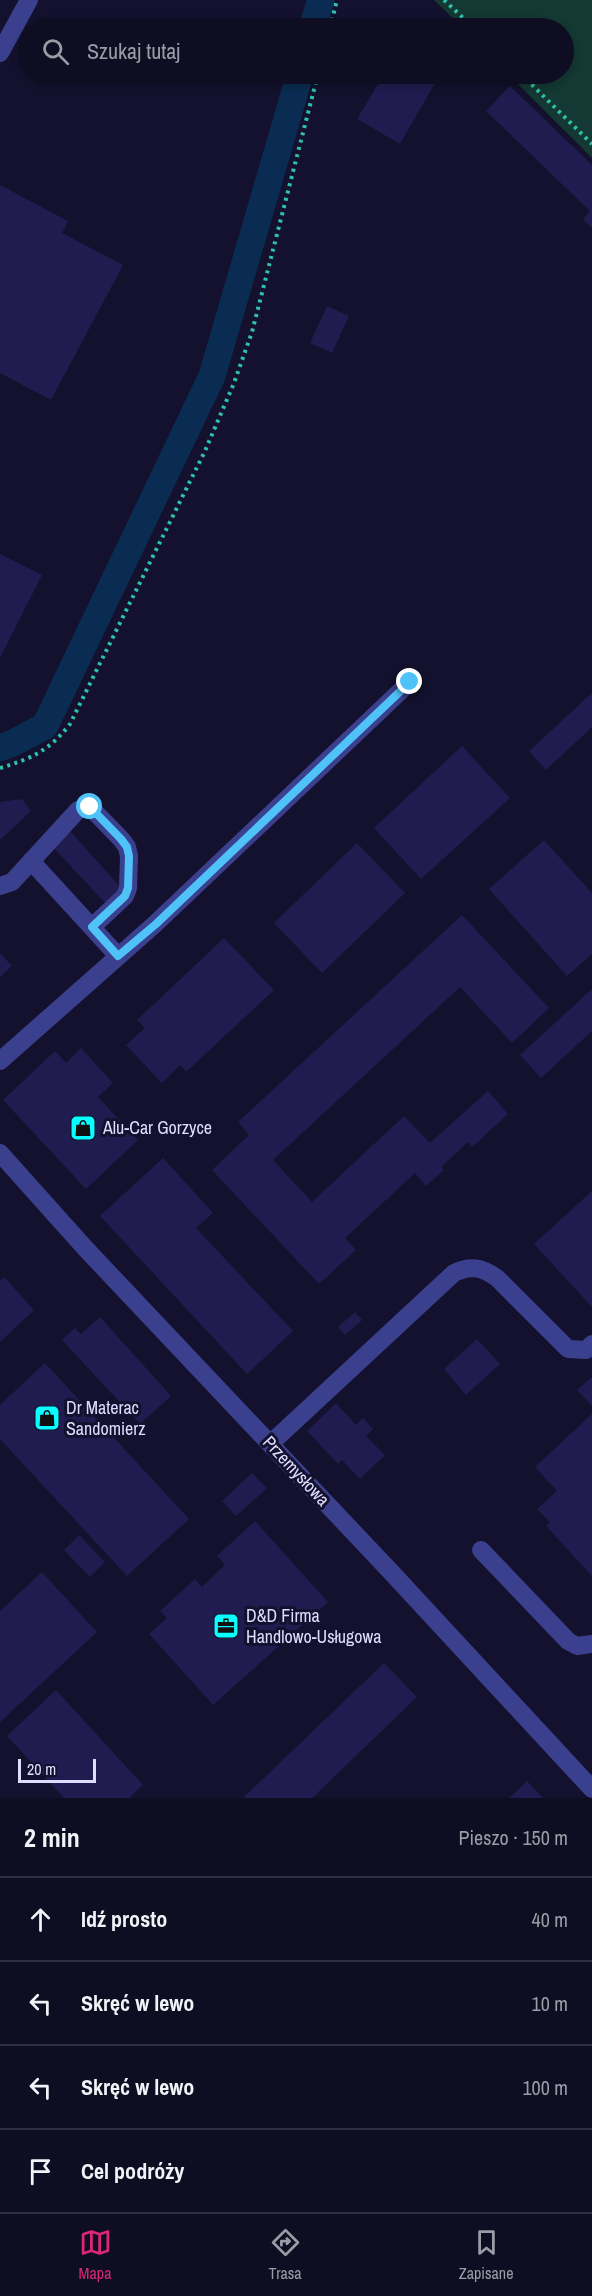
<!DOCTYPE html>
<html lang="pl">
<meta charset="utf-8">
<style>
:root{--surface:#0e0d22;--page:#17162a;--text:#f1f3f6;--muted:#9b9ca5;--line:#2e2d40;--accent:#db2777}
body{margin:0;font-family:"Archivo Narrow",sans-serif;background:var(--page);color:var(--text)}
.scale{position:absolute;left:18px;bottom:15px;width:78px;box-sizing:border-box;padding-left:6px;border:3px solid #deddff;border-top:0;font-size:16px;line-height:21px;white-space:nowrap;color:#deddff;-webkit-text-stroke:4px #13112d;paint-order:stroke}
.stop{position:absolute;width:18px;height:18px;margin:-14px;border:4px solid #4fc3f7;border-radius:50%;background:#fff}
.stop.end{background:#4fc3f7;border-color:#fff;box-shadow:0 2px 6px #0008}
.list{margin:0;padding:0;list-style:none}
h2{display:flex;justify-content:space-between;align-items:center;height:78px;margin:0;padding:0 24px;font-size:26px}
h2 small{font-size:20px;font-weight:400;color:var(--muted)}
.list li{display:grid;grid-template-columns:39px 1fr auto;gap:18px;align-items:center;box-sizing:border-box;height:84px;padding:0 24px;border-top:2px solid var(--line)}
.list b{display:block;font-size:22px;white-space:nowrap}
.list em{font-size:20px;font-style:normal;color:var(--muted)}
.icon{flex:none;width:33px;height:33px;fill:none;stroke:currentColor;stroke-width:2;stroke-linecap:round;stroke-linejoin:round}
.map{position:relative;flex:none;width:592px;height:1798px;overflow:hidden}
.search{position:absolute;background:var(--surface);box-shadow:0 3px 9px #0003;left:18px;right:18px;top:18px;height:66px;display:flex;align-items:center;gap:15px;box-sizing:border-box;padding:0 21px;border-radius:33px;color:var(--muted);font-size:22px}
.sheet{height:414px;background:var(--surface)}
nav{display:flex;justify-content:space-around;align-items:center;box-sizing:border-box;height:84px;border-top:2px solid var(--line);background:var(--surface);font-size:16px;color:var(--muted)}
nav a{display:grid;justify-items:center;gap:3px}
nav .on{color:var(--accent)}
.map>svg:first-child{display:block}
.green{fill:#143833}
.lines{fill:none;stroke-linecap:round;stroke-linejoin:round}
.canal{stroke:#0b2c52;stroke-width:27}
.building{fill:#211c4f}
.path{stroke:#2dc3ab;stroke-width:4;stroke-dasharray:3 4.5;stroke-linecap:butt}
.minor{stroke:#3b408e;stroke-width:18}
.route{stroke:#4fc3f7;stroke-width:8}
.labels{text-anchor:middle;stroke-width:6;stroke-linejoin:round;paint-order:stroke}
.poi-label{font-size:18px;fill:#deddff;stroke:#13112d;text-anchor:start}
.street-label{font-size:18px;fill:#deddff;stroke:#13112d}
</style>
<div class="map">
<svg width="592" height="1798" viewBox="0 0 592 1798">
<rect width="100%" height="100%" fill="#13112d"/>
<!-- green -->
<path class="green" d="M 434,0 L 592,0 L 592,158 L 508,74 L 564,74 L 564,28 L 463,28 Z"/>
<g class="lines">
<!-- canal -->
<path class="canal" d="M 312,28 L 321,0
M 0,748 L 13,743 L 45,726 L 212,376 L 300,74"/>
</g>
<!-- building -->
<path class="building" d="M 384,74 L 440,74 L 400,144 L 357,119 Z
M 510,86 L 592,165 L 592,228 L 583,219 L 590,211 L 486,111 Z
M 0,185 L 68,221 L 62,233 L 123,265 L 51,400 L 0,373 Z
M 327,306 L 349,316 L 332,353 L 310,343 Z
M 0,554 L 42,575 L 0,658 Z
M 592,693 L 592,727 L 546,770 L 529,751 Z
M 462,746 L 510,798 L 421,879 L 374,828 Z
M 22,799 L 31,811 L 0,840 L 0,802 Z
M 70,831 L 122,889 L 106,904 L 53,847 Z
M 544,840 L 592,893 L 592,954 L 567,976 L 489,889 Z
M 357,843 L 405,893 L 322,973 L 274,923 Z
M 462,915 L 549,1008 L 512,1043 L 460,987 L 273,1160 L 312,1202 L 404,1116 L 430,1143 L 488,1091 L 508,1114 L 472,1147 L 468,1142 L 441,1167 L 444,1170 L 426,1186 L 415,1173 L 345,1238 L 356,1250 L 319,1284 L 212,1170 L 249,1135 L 238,1122 Z
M 224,938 L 274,990 L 186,1072 L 180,1065 L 162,1083 L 126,1045 L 145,1028 L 137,1020 Z
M 0,953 L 12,966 L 0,977 Z
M 592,989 L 592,1031 L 541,1078 L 520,1055 Z
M 81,1048 L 113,1083 L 98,1097 L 138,1140 L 86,1189 L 3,1100 L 55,1051 L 66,1063 Z
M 163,1158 L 213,1213 L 196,1228 L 293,1331 L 247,1374 L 100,1216 Z
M 592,1191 L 592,1307 L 534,1244 Z
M 4,1277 L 34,1310 L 0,1342 L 0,1280 Z
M 355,1312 L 362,1320 L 345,1335 L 338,1327 Z
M 100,1317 L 171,1396 L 140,1424 L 62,1340 L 75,1328 L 81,1334 Z
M 477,1339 L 500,1364 L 466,1395 L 444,1369 Z
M 45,1363 L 189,1519 L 127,1576 L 0,1439 L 0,1405 Z
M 592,1377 L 592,1406 L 577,1390 Z
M 336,1403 L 356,1425 L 363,1418 L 373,1429 L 366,1436 L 385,1455 L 360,1479 L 342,1460 L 338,1464 L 307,1431 Z
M 592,1414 L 592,1576 L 546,1526 L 550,1522 L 537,1509 L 557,1491 L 535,1467 Z
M 252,1473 L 267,1488 L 236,1516 L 222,1501 Z
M 255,1521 L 328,1602 L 213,1705 L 149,1634 L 167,1618 L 160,1611 L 195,1579 L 202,1587 L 225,1565 L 217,1556 Z
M 79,1535 L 105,1562 L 90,1577 L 64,1550 Z
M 42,1572 L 97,1632 L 0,1722 L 0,1611 Z
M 384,1663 L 417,1697 L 312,1798 L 243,1798 Z
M 56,1690 L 143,1785 L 129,1798 L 64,1798 L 7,1736 Z
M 527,1781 L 543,1798 L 509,1798 Z"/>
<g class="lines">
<!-- path -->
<path class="path" d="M 444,0 L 474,28
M 330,28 L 337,0
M 521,74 L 592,144
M 0,768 C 31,759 50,750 70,724 L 205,451 L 234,383 L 252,332 L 318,74"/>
<!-- minor -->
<path class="minor" d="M 0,53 L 29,0
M 31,861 L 118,956
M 0,886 L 12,882 L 78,810 L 90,807 L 121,839 L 127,847 L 129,856 L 128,888 L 125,896 L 92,927
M 0,1061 L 155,924 L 410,682
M 0,1153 L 85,1248 L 392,1573 L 592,1789
M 270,1444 L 454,1273 C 470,1265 482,1267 497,1278 L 568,1349 L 586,1350 L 592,1344
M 481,1550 L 568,1641 L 577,1646 L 592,1644"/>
</g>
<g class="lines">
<!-- route -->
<path class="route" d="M 90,807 L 121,839 L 127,847 L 129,856 L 128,888 L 125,896 L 92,927 L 118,956 L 156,924 L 410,682"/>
</g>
<!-- icons -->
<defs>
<g id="shop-square" transform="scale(1.35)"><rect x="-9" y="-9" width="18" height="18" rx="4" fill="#09ffff" stroke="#13112d"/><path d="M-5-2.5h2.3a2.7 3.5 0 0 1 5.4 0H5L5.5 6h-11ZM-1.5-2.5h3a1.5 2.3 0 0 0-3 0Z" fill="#111"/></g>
<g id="office-square" transform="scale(1.35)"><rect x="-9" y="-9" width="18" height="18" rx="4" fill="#09ffff" stroke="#13112d"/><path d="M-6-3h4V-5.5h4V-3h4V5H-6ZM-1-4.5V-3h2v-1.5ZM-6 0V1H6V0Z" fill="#111"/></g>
</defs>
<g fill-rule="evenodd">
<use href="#shop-square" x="83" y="1128"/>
<use href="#shop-square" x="47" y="1418"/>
<use href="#office-square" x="226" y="1626"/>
</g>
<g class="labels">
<!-- poi labels -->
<g class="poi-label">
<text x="103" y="1134">Alu-Car Gorzyce</text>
<text x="66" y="1414">Dr Materac<tspan x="66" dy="21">Sandomierz</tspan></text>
<text x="246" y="1622">D&amp;D Firma<tspan x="246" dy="21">Handlowo-Usługowa</tspan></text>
</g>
<!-- street labels -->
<g class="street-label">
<text transform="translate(296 1471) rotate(47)" y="6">Przemysłowa</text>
</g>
</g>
</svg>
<div class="scale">20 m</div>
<div class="stop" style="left:90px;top:807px"></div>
<div class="stop end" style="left:410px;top:682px"></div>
<div class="search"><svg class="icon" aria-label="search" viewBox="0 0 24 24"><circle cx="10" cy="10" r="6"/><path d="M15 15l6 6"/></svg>Szukaj tutaj</div>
</div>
<section class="sheet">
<h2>2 min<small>Pieszo · 150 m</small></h2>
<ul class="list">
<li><svg class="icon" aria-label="ahead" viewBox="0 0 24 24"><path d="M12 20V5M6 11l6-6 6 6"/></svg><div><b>Idź prosto</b></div><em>40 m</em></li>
<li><svg class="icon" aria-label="left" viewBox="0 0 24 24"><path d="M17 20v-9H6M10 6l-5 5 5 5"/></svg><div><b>Skręć w lewo</b></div><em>10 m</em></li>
<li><svg class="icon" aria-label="left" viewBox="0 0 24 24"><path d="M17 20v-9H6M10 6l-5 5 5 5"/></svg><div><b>Skręć w lewo</b></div><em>100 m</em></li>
<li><svg class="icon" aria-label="arrive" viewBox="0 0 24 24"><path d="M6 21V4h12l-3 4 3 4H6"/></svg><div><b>Cel podróży</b></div></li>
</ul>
</section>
<nav>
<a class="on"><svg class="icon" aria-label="map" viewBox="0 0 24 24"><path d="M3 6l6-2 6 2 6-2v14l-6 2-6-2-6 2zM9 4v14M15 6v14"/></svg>Mapa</a>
<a><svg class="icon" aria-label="directions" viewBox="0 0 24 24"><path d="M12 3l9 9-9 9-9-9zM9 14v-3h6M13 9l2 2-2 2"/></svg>Trasa</a>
<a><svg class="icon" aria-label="saved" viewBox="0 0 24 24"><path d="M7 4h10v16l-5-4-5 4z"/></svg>Zapisane</a>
</nav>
